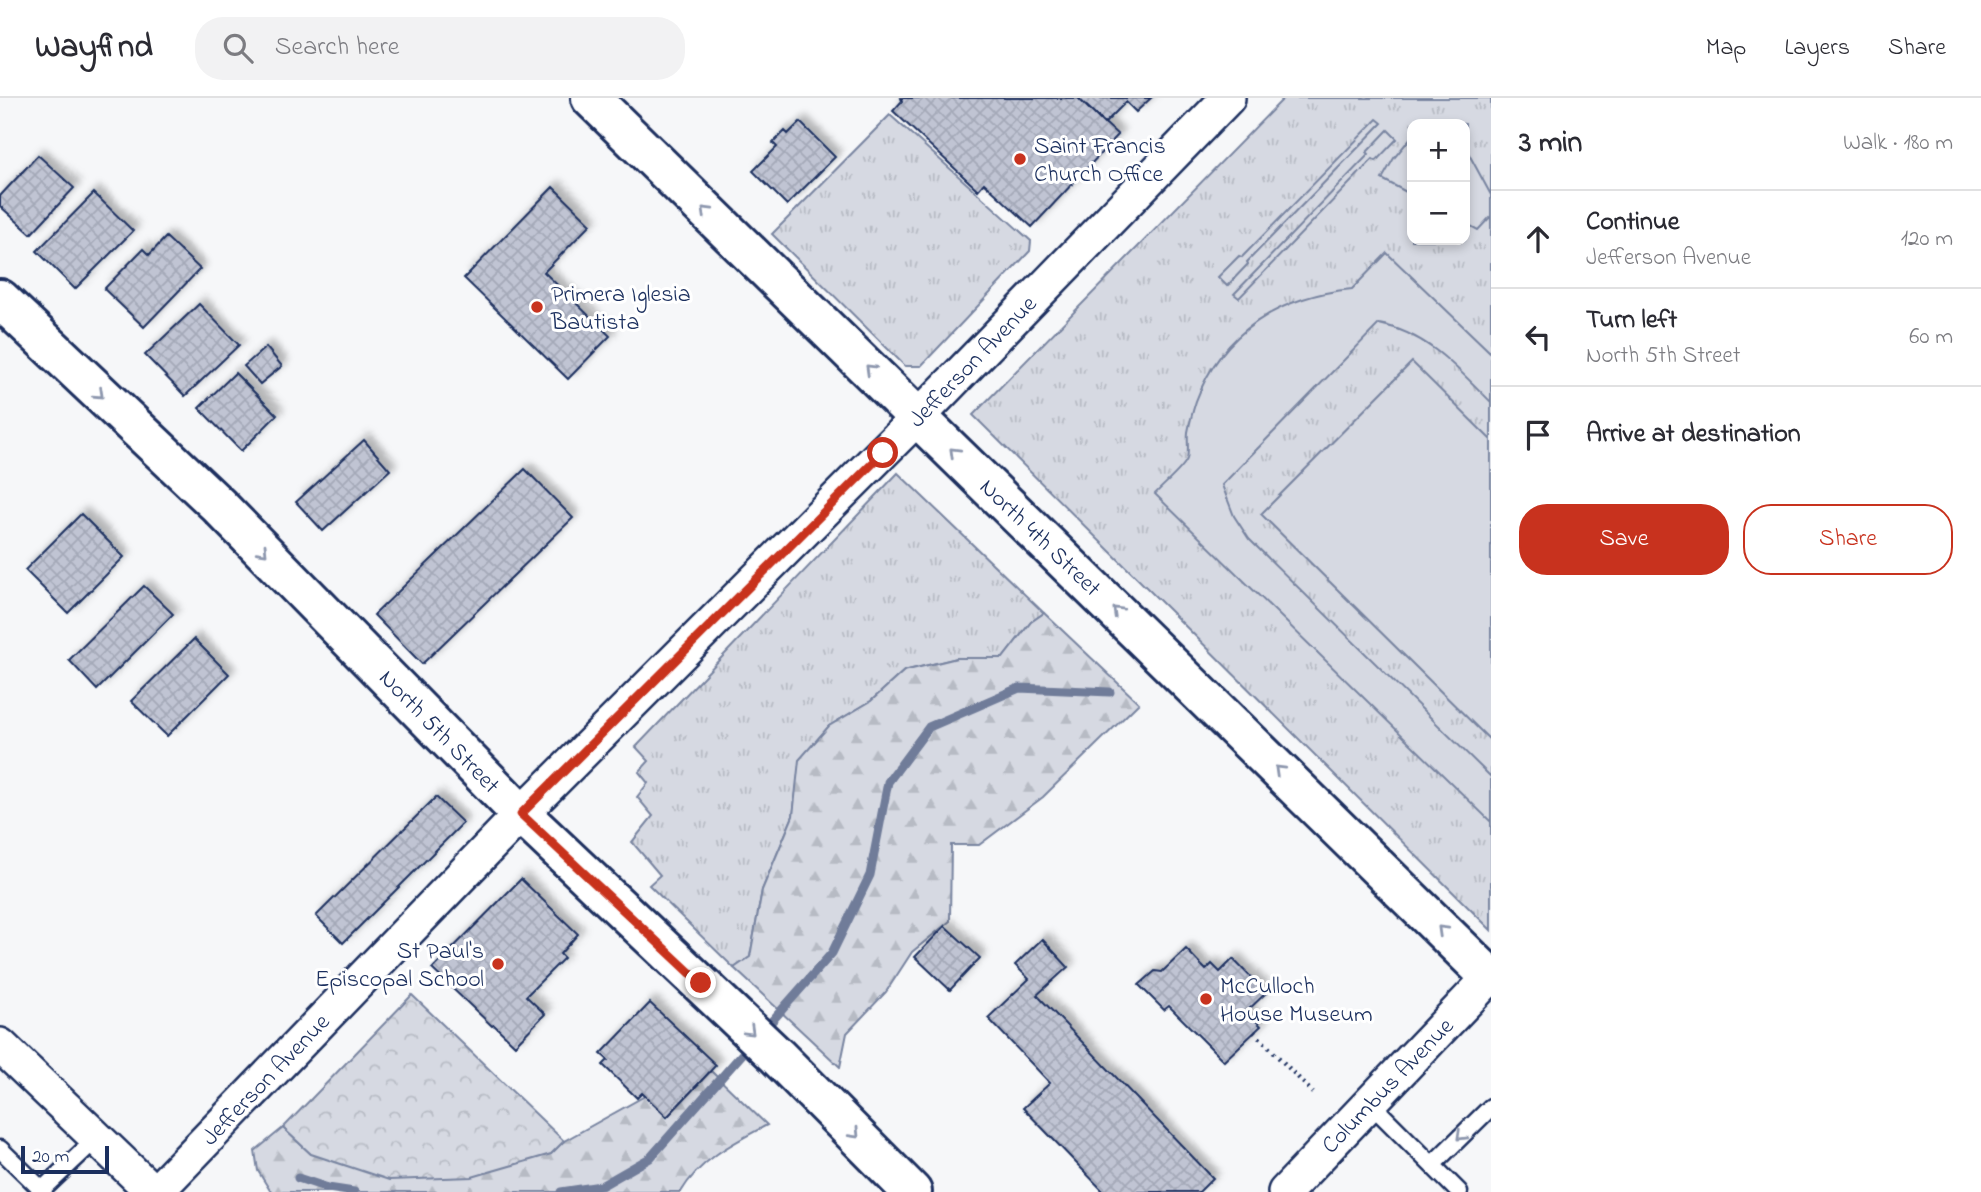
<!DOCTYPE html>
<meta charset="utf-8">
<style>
:root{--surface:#fff;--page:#f2f2f3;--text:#2b2b33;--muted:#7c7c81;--line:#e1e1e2;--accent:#c8321e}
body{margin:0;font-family:"Indie Flower",sans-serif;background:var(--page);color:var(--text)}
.controls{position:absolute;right:21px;top:21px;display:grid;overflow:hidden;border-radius:14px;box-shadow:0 4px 10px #0003}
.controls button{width:63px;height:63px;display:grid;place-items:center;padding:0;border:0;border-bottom:2px solid var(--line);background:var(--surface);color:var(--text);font:35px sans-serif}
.scale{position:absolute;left:21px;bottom:18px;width:88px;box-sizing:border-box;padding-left:7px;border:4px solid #1b2f5e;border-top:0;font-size:19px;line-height:24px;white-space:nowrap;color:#1b2f5e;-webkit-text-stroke:5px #fff;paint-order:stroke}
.stop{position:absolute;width:21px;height:21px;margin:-16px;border:5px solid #c8321e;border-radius:50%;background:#fff}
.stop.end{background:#c8321e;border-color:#fff;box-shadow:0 2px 7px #0008}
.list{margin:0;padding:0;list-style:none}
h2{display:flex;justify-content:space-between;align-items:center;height:91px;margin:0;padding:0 28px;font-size:30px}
h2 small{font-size:23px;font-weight:400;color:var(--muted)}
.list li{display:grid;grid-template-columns:46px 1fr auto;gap:21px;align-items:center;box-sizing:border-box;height:98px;padding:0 28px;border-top:2px solid var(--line)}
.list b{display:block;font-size:26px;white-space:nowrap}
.list p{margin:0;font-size:23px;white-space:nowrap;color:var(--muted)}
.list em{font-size:23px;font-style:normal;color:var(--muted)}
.actions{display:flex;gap:14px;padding:21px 28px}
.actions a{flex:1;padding:16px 0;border:2px solid var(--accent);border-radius:28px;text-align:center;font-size:24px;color:var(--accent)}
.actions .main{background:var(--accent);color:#fff}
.icon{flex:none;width:38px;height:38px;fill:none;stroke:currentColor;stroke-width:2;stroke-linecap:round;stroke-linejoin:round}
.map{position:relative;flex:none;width:1491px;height:1094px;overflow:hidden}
header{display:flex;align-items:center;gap:42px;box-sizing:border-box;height:98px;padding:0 35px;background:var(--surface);border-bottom:2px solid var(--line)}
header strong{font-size:33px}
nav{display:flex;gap:38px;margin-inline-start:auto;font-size:24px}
.search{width:490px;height:63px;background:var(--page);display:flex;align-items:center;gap:18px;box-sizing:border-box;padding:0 24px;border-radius:28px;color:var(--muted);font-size:26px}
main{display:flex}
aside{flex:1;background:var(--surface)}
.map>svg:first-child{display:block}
.grass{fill:url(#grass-tufts);stroke:#7884a0;stroke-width:2;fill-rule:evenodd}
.forest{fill:url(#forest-firs);stroke:#7884a0;stroke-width:2}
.park{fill:url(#park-crowns);stroke:#7884a0;stroke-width:2}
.pitch{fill:#d6d9e2;stroke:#7884a0;stroke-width:2}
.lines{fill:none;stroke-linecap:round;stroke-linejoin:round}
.stream{stroke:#707c99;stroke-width:9}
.building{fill:url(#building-cross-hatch);stroke:#1b2f5e;stroke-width:2;filter:url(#shadow)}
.lane-casing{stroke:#1b2f5e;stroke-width:21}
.street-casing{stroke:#1b2f5e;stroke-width:38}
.secondary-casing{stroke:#1b2f5e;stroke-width:44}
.path{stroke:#1b2f5e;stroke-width:4.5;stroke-dasharray:2 5;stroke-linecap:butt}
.lane{stroke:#fff;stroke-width:16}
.street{stroke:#fff;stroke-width:33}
.secondary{stroke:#fff;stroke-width:38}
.oneway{stroke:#8d97ae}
.route{stroke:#c8321e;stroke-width:9}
.poi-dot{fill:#c8321e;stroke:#fff;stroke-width:2.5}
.labels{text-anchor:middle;stroke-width:6;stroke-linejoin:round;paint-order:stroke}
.poi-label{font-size:24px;fill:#1b2f5e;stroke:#fff;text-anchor:start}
.street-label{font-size:24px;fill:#1b2f5e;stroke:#fff}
</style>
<header>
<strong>Wayfind</strong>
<div class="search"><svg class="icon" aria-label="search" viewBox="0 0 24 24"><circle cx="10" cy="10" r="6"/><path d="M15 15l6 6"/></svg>Search here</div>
<nav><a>Map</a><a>Layers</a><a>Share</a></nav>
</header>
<main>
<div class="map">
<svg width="1491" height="1094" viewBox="0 0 1491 1094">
<defs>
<pattern id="grass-tufts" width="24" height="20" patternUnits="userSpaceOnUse" patternTransform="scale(1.75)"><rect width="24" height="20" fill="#d6d9e2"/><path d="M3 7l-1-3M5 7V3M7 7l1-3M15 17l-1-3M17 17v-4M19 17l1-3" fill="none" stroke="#b7bbc4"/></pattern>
<pattern id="forest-firs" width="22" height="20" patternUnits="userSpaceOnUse" patternTransform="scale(1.75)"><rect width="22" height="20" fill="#d6d9e2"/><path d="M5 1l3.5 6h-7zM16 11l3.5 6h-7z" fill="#b7bbc4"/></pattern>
<pattern id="park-crowns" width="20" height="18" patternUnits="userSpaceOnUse" patternTransform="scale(1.75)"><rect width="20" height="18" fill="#d6d9e2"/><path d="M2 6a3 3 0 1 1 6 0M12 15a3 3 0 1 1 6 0" fill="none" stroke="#b7bbc4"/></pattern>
<pattern id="building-cross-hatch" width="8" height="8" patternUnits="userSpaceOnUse" patternTransform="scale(1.75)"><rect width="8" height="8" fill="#c0c4d3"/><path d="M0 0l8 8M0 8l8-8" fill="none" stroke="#a4a9b8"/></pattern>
<filter id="shadow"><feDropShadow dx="6" dy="-6" stdDeviation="3.5" flood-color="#0004"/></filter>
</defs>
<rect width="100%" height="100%" fill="#f6f7f9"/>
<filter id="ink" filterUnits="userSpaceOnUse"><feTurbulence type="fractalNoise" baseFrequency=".0143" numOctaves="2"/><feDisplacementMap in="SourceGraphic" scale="14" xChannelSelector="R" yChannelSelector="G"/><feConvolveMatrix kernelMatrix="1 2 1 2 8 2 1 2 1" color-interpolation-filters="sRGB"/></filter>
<g filter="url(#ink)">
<!-- grass -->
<path class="grass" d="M 1284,0 L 1491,0 L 1491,832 L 973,317 ZM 1412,26 L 1465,26 L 1465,142 L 1412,142 Z
M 890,17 L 1031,143 L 1030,153 L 921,268 L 905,268 L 772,136 Z
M 898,375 L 1044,515 L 1031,524 L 1003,560 L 957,560 L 904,573 L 871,603 L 829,628 L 800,662 L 793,718 L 762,792 L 750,859 L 734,870 L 649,787 L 660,777 L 632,744 L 653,718 L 637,699 L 648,685 L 639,674 L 649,663 L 636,649 Z"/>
<!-- forest -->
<path class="forest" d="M 1044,515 L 1139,605 L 1043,699 L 979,747 L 951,747 L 950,823 L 912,854 L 886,894 L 847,935 L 840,969 L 734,870 L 750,859 L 762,792 L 793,718 L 799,662 L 829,628 L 871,603 L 904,573 L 957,560 L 1003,560 L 1031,524 Z
M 711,973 L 767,1027 C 735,1044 700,1061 681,1094 L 271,1094 L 258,1073 L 255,1053 L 283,1030 L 311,1056 L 551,1056 L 564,1043 L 645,998 L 667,1019 Z"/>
<!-- park -->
<path class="park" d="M 412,897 L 564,1043 L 551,1056 L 472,1079 L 389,1082 L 311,1056 L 283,1030 Z"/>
<!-- pitch -->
<path class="pitch" d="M 1377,21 L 1382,25 L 1247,164 L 1248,166 L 1227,188 L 1218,179 L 1239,158 L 1242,159 Z
M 1388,32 L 1397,41 L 1376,63 L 1373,61 L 1239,200 L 1234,196 L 1369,56 L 1367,54 Z
M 1412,38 L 1412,97 L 1382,81 L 1394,60 Z
M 1465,49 L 1491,97 L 1491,118 L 1478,132 L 1465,125 Z
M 1387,155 L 1491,255 L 1491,304 C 1458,271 1427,235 1379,226 L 1222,387 L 1234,418 L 1249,441 L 1491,679 L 1491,724 L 1155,396 C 1162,388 1184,370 1187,361 C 1189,352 1187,342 1188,334 C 1190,324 1193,312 1196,303 C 1222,233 1281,198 1352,191 Z
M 1412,264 L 1491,342 L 1491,643 L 1261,416 Z"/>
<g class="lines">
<!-- stream -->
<path class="stream" d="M 764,932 L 832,855 L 870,777 L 888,684 L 929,629 L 1019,590 L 1110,594
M 298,1080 L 328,1090 L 354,1094
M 561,1094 L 601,1088 L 650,1060 L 752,945"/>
</g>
<!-- building -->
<path class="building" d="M 901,0 L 1078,0 L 1118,37 L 1032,129 L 984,85 L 978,92 L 893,13 L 902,3 Z
M 1078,0 L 1151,0 L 1136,14 L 1126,4 L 1104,26 Z
M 800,24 L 835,59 L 787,107 L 753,73 L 777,49 L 773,45 L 785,33 L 788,36 Z
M 38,57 L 74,90 L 31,136 L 0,108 L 0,98 Z
M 553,89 L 591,126 L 544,174 L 610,238 L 568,281 L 464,180 Z
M 94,95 L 133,133 L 75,191 L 37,153 Z
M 166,139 L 200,171 L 144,229 L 104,191 L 143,151 L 149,157 Z
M 199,206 L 239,247 L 185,298 L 145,257 Z
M 266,249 L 282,268 L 260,286 L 244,268 Z
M 235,275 L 277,317 L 241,353 L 199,310 Z
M 364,342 L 390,372 L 323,433 L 296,404 Z
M 525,371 L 573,420 L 422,566 L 374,517 Z
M 81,416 L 124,459 L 68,515 L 25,472 Z
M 144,488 L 173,516 L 97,592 L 69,562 Z
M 194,541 L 229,576 L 167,638 L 131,603 Z
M 436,699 L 463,725 L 343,845 L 316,818 Z
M 521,781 L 578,836 L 560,856 L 564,860 L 526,898 L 545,916 L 515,947 L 494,927 L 492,928 L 432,871 Z
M 945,828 L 980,860 L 950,892 L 915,859 Z
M 1042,841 L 1068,869 L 1037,897 L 1213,1080 L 1199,1094 L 1104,1094 L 1023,1010 L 1050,985 L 988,920 L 1029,881 L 1015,867 Z
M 1186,851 L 1206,872 L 1212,866 L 1220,874 L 1233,861 L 1266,895 L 1247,913 L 1261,928 L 1224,963 L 1169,908 L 1164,912 L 1139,887 L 1155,873 L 1162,874 Z
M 650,905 L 716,967 L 667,1019 L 642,995 L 637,1000 L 603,967 L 608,962 L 601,956 Z"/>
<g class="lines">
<!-- lane casing -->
<g class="lane-casing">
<path id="lane" d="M 1370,1005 L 1459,1094
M 0,1051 L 42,1092 L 97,1040
M 1432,1067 L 1491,1009"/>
</g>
<!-- street casing -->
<g class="street-casing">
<path id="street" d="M 0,947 L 153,1094
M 156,1094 L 521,716 L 918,319 L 1228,0
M 1285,1094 L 1490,879"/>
</g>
<!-- secondary casing -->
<g class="secondary-casing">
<path id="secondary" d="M 591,0 L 1491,880
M 0,201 L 218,407 L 521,716 L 777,958 L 912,1094"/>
</g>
<!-- path -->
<path class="path" d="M 1254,934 L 1313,995"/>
<!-- lane -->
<use href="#lane" class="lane"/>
<!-- street -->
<use href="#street" class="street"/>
<!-- secondary -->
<use href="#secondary" class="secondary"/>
</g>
<!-- one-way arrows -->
<defs><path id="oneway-chevron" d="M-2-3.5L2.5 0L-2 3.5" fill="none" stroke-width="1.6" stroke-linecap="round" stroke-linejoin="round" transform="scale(1.75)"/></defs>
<g class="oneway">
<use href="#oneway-chevron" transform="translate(706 113) rotate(-136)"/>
<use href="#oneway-chevron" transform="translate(870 271) rotate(-136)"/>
<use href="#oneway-chevron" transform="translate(99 296) rotate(43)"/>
<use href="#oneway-chevron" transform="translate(954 354) rotate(-136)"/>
<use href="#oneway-chevron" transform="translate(263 453) rotate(46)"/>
<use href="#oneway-chevron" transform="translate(1117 513) rotate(-136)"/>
<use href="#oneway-chevron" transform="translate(1279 672) rotate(-136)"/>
<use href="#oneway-chevron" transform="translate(1442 832) rotate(-136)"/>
<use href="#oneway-chevron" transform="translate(750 933) rotate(44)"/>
<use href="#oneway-chevron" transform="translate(855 1036) rotate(46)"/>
<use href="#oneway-chevron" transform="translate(1461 1038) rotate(136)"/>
</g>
</g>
<g class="lines" filter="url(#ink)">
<!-- route -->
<path class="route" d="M 701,885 L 521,716 L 883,355"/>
</g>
<!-- markers -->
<g class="poi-dot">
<circle cx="1020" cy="61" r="7"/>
<circle cx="537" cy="209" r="7"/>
<circle cx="498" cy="866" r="7"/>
<circle cx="1206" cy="901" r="7"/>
</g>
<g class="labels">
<!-- poi labels -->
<g class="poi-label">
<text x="1034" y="55">Saint Francis<tspan x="1034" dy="28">Church Office</tspan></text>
<text x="551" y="203">Primera Iglesia<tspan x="551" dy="28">Bautista</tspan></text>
<text x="484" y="860" text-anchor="end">St Paul's<tspan x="484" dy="28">Episcopal School</tspan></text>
<text x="1220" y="895">McCulloch<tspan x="1220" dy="28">House Museum</tspan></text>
</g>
<!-- street labels -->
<g class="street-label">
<text transform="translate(972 263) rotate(-46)" y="8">Jefferson Avenue</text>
<text transform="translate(1041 439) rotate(44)" y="8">North 4th Street</text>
<text transform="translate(440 633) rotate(46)" y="8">North 5th Street</text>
<text transform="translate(265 981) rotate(-46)" y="8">Jefferson Avenue</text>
<text transform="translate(1387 987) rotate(-46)" y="8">Columbus Avenue</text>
</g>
</g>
</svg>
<div class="controls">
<button>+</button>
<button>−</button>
</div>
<div class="scale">20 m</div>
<div class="stop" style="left:883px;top:355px"></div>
<div class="stop end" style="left:701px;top:885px"></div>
</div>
<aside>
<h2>3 min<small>Walk · 180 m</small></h2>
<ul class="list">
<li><svg class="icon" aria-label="ahead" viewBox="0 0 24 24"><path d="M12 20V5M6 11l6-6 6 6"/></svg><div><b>Continue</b><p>Jefferson Avenue</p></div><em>120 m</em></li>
<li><svg class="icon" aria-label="left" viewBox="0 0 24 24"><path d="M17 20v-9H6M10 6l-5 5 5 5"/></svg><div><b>Turn left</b><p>North 5th Street</p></div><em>60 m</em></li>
<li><svg class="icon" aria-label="arrive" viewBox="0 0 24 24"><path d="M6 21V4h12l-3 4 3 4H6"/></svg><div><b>Arrive at destination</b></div></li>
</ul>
<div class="actions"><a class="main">Save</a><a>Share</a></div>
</aside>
</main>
